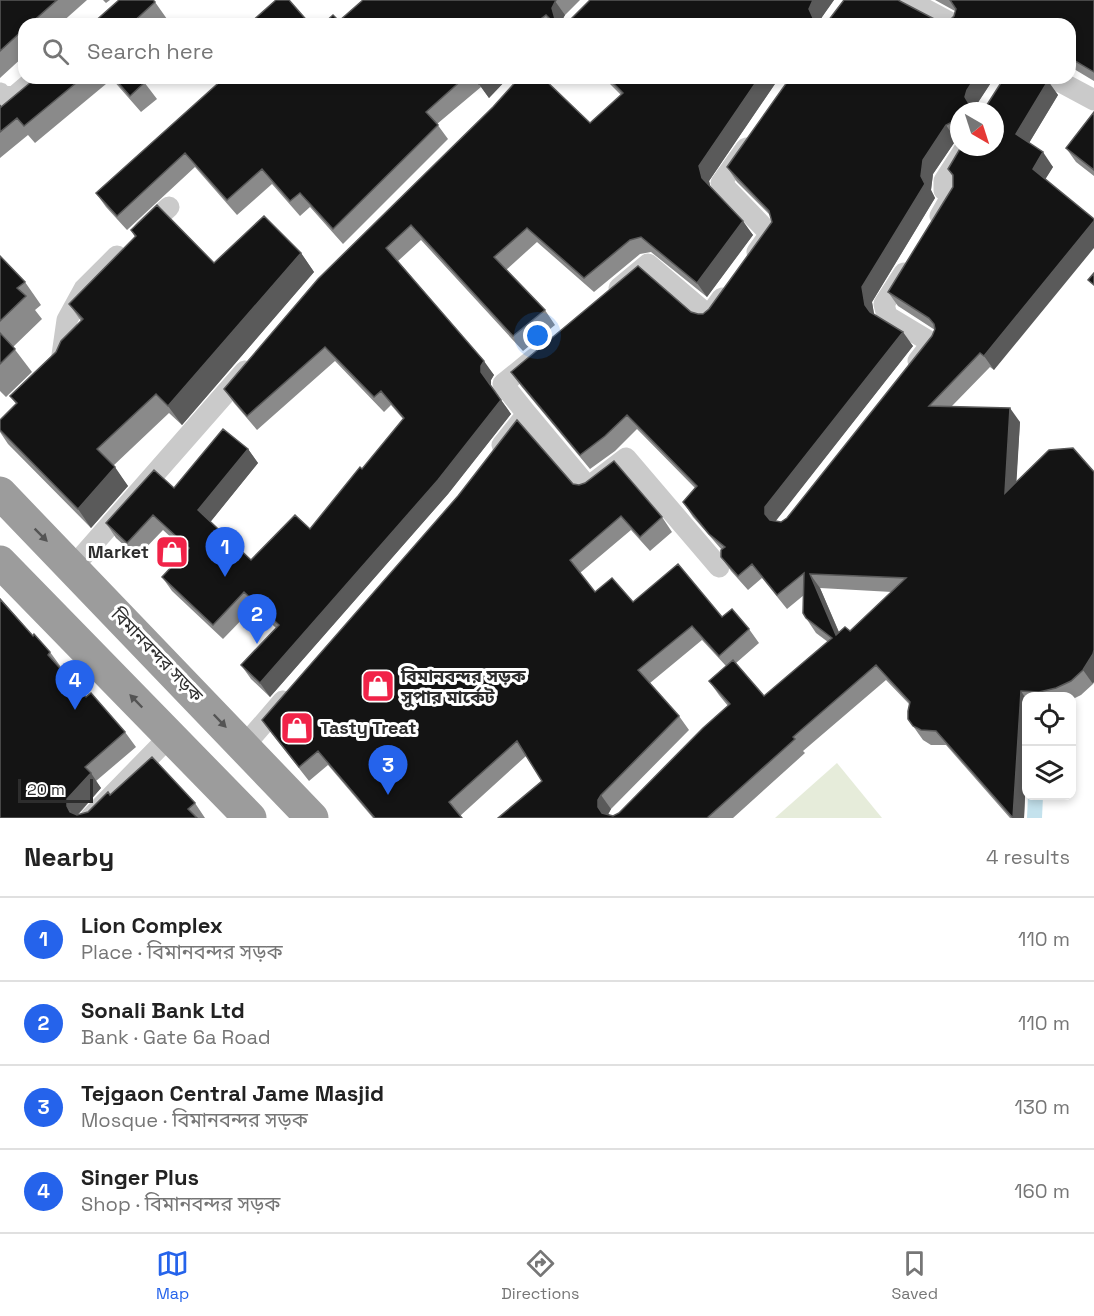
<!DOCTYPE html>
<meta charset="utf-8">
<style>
:root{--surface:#fff;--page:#f2f2f2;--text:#222;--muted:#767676;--line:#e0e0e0;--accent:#2563eb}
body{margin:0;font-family:"Space Grotesk","Noto Sans Bengali",sans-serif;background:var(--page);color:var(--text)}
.controls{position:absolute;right:18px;bottom:18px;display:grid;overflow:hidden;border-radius:12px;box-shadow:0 3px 9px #0003}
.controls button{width:54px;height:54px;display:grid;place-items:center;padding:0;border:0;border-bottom:2px solid var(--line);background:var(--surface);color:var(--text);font:30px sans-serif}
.compass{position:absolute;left:950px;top:102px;width:54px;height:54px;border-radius:50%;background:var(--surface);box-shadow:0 3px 9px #0003;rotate:141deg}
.scale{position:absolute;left:18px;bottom:15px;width:75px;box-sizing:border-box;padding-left:6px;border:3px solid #2d2d2d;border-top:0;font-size:16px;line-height:21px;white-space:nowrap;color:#2d2d2d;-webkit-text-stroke:4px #fff;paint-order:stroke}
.you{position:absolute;left:538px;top:336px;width:21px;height:21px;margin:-15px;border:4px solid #fff;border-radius:50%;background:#1a73e8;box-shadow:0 0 0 9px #1a73e833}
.badge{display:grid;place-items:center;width:39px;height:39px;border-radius:50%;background:var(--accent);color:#fff;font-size:20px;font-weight:700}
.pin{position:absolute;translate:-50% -50px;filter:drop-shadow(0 2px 3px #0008)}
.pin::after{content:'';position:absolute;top:32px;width:21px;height:18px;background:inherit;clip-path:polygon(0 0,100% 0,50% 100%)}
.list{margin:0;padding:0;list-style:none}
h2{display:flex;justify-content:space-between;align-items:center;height:78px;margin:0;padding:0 24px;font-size:26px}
h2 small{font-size:20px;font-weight:400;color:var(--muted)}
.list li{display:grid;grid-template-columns:39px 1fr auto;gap:18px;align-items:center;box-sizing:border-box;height:84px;padding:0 24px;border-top:2px solid var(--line)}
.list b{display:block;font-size:22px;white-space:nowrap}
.list p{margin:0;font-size:20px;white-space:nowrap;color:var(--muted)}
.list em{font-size:20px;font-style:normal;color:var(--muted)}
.icon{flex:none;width:33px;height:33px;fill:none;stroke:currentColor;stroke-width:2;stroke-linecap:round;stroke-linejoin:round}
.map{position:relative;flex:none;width:1094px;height:818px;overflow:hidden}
.search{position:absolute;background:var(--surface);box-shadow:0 3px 9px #0003;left:18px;right:18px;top:18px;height:66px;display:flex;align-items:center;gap:15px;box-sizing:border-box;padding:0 21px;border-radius:18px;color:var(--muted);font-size:22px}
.sheet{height:414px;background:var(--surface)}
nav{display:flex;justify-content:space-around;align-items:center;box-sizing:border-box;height:84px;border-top:2px solid var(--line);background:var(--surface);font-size:16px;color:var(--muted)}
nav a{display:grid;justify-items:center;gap:3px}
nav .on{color:var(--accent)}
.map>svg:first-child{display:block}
.green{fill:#e6ecda}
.water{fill:#c4e2ed}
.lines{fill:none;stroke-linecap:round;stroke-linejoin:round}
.minor{stroke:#cacaca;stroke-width:21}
.trunk{stroke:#9c9c9c;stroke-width:33}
.wall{fill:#8a8a8a;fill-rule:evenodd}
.shaded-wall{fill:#5a5a5a}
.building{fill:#141414;stroke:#5a5a5a;stroke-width:1.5;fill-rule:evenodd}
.oneway{fill:#545454}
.labels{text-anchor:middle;stroke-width:6;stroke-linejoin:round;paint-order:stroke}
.poi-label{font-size:18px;font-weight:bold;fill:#2d2d2d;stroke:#fff;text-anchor:start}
.street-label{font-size:18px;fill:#2d2d2d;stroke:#fff}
</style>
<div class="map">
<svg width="1094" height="818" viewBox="0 0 1094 818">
<rect width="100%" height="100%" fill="#fff"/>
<!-- green -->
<path class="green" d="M 837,763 L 882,818 L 775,818 Z"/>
<!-- water -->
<path class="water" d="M 1028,796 L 1043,796 L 1042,818 L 1027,818 Z"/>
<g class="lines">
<!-- minor -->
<path class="minor" d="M 908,0 L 953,24
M 1053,78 L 1094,100
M 0,93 L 3,97 L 15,96 L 36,78
M 746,148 L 721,183 L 770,234 L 757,252
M 940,216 L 952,195 L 944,190 L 944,181 L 966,147
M 144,230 L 169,207
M 904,273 L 884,304 L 887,316 L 932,343 L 918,361
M 619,288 L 648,264 L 709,316 L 722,298
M 59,364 L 61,362 L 67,320 L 84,289 L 117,256
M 527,414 L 588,487 L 626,458 L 719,567
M 502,445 L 527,414 L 503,384 L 535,358
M 73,567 L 245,371
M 244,746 L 283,701
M 90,818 L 170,736"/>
<!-- trunk -->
<path class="trunk" d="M 0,493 L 312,818
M 0,562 L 250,818"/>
</g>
<!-- wall -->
<path class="wall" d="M 0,0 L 87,0 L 60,24 L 24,24 L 24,56 L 0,78 Z
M 103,0 L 110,0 L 106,3 Z
M 363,0 L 580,0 L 565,15 L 561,22 L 568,22 L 685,0 L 834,0 L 822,17 L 820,22 L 949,21 L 954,16 L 955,11 L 935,0 L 1094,0 L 1094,81 L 1074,69 L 1071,73 L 1070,73 L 1070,24 L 323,24 L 339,21 Z
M 155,2 L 167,19 L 161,24 L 92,24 Z
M 36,78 L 141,78 L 157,99 L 141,112 L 112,79 L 35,143 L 28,135 L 0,158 L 0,105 L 1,107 Z
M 224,78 L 508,78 L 489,98 L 481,87 L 437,124 L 448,139 L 343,244 L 310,207 L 300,216 L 272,184 L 237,215 L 195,167 L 127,230 L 106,207 L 96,193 Z
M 604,78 L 779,78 L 709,181 L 710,186 L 753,235 L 707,297 L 651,252 L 640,254 L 594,292 L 537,242 L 506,270 L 545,310 L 555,325 L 523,351 L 421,240 L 398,261 L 494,375 L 491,380 L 491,386 L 511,414 L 448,494 L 270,697 L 251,679 L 241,665 L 276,628 L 254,607 L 223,639 L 172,591 L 162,577 L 186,551 L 163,530 L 137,557 L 116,538 L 106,523 L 248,449 L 258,463 L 210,522 L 251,560 L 310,529 L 362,469 L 403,419 L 391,405 L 384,412 L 335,361 L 257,430 L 234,403 L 224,389 L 318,279 L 590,123 L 621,95 Z
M 790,78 L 994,78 L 977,104 L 976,109 L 978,109 L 1048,81 L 1058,95 L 1029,143 L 1053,167 L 1045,179 L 994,370 L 990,367 L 952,406 L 1020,422 L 1016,481 L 1093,684 L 1081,695 L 1071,700 L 1071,696 L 1026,696 L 1026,777 L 1024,818 L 1010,818 L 946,745 L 931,745 L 923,740 L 908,719 L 910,705 L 886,680 L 803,751 L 805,753 L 733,818 L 498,818 L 542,781 L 526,756 L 460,816 L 462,818 L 373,818 L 328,765 L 309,781 L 272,734 L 262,720 L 573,484 L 662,517 L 672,532 L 650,551 L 631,530 L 580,573 L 595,592 L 633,602 L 722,617 L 749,629 L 759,643 L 736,663 L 764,696 L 828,642 L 816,633 L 806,618 L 804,595 L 787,609 L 762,578 L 748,590 L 731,571 L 721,557 L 722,550 L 693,517 L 683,502 L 695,488 L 637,429 L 615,451 L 590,469 L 521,386 L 511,372 L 691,312 L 698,314 L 703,314 L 709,309 L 772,222 L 771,216 L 737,182 L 727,167 ZM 959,111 L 995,147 L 948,169 L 953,177 L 953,187 L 888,292 L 898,306 L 935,330 L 932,336 L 787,518 L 781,522 L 775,521 L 913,346 L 874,315 L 872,302 L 935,198 L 931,190 L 933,174 L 956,140 L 959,138 ZM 820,588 L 892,592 L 850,631 L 839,632 ZM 702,640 L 726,666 L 709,681 L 719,695 L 728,706 L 619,813 L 613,816 L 608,815 L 611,809 L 689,730 L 679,716 L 650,683 Z
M 1094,112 L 1094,176 L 1076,162 L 1066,148 Z
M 131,230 L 214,263 L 301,253 L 314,272 L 182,425 L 169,413 L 113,466 L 128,486 L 91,528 L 8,444 L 0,432 L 0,420 L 16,404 L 10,396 L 56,352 L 81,321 L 69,304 L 135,237 Z
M 0,256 L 25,282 L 41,305 L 35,310 L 42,319 L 13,347 L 32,372 L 6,397 L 0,391 Z
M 0,598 L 33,636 L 50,652 L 61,667 L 60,668 L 86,697 L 125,732 L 136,747 L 96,781 L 101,788 L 78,815 L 88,812 L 110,795 L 195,803 L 205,818 L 0,818 Z"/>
<!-- shaded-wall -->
<path class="shaded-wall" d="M 813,0 L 834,0 L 822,17 L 819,23 L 814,20 L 809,9 Z
M 555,1 L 565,15 L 561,22 L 555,19 L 552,8 Z
M 1070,64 L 1074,69 L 1071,73 L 1070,71 Z
M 485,78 L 508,78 L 489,98 L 479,84 Z
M 759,78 L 779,78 L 709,181 L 712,192 L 702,178 L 699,166 Z
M 975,78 L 994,78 L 977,104 L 975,111 L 974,111 L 965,97 L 967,90 Z
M 1048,81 L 1058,95 L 1026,148 L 1016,134 Z
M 946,125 L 956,140 L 933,174 L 931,190 L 935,198 L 872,302 L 875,319 L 865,305 L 862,287 L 921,176 L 923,160 Z
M 1043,152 L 1053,167 L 1043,183 L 1033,169 Z
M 743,221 L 753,235 L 707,297 L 697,283 Z
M 1094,221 L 1094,248 L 994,370 L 984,356 Z
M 301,253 L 314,272 L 182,425 L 168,406 Z
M 903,332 L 913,346 L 775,522 L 775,528 L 765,514 L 765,507 Z
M 484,361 L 494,375 L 491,380 L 491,387 L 481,372 L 481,366 Z
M 501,400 L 511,414 L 448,494 L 270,697 L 260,683 Z
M 1010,408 L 1020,422 L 1015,507 L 1005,493 Z
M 248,449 L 258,463 L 208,525 L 198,510 Z
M 115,467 L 128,486 L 91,528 L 78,509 Z
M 810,574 L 820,588 L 846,649 L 836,635 Z
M 1094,650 L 1094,682 L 1093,684 L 1083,670 Z
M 1021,691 L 1026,699 L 1026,777 L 1024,818 L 1013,818 Z
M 91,773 L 101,788 L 78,814 L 78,818 L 75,818 L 67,806 L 67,799 Z
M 601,795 L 611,809 L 608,814 L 608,818 L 605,818 L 598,807 L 598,800 Z"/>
<!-- building -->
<path class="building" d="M 0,0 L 57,0 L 30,24 L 24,24 L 24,29 L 0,51 Z
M 119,0 L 153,0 L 155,2 L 131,24 L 92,24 Z
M 276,0 L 289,0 L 310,24 L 249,24 Z
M 363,0 L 556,0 L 552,8 L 555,19 L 562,22 L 568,22 L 590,0 L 813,0 L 809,9 L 814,20 L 820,22 L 828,21 L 844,0 L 898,0 L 938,21 L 949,21 L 954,16 L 956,9 L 950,0 L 1094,0 L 1094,72 L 1070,58 L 1070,24 L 555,24 L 546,15 L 534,24 L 323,24 L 333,15 L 339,21 Z
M 36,78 L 82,78 L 24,126 L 17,118 L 0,132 L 0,105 L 1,107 Z
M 114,78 L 141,78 L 145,82 L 130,96 Z
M 224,78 L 464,78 L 426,112 L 438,125 L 333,229 L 300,193 L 290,201 L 262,169 L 227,200 L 185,153 L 117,216 L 96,193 Z
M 475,78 L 485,78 L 479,84 Z
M 519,78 L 543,78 L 590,123 L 623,93 L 608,78 L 759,78 L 699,166 L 702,178 L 743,221 L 697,283 L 641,237 L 630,240 L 584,278 L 527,228 L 494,257 L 545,310 L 513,336 L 411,225 L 386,248 L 484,361 L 481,366 L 481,372 L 501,400 L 438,480 L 260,683 L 241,665 L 279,625 L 244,592 L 213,625 L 162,577 L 189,548 L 153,515 L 127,543 L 106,523 L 154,470 L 174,488 L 223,429 L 248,449 L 198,510 L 251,560 L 295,515 L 310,529 L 360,467 L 362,469 L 404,418 L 381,391 L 374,397 L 325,347 L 247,416 L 224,389 L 318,279 L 493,107 Z
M 790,78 L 975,78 L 967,90 L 965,97 L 971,107 L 978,109 L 985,108 L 1004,78 L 1044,78 L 1048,81 L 1016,134 L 1043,152 L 1033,169 L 1094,219 L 1094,221 L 984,356 L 980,353 L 929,406 L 1010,408 L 1005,493 L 1049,450 L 1073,448 L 1094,472 L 1094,650 L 1093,654 L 1083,670 L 1071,681 L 1056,688 L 1039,692 L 1021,691 L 1013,818 L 936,731 L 921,730 L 913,726 L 908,719 L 908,711 L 910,702 L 876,665 L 793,737 L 795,739 L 707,818 L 498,818 L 542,781 L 517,741 L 449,802 L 462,818 L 375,818 L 318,751 L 299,767 L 262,720 L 458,496 L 517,420 L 573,484 L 579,485 L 585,483 L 614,461 L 662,517 L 640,537 L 621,516 L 570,560 L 595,592 L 612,578 L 633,602 L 678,564 L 722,617 L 732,609 L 749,629 L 719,656 L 692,626 L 638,670 L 679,716 L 601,795 L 598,800 L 598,807 L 602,813 L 613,816 L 619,813 L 703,728 L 730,704 L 709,681 L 733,660 L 764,696 L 832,638 L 806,618 L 803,613 L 804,573 L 777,595 L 752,564 L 738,576 L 721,557 L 721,550 L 725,547 L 709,534 L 683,502 L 697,486 L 627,415 L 605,436 L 580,455 L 511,372 L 638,266 L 691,312 L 698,314 L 703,314 L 709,309 L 772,222 L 769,211 L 727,167 ZM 959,111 L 995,111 L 995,147 L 961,147 L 948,169 L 953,175 L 953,187 L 888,292 L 929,318 L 934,324 L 935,329 L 932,336 L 787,518 L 781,522 L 770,520 L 765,514 L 765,507 L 903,332 L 870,312 L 865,305 L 862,287 L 925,184 L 921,176 L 923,160 L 946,125 L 956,120 L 959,121 ZM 810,574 L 906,578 L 850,631 L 845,627 L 836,635 Z
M 1094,112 L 1094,170 L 1066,148 Z
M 157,205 L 214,263 L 264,216 L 301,253 L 168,406 L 156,394 L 97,449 L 115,467 L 78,509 L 0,430 L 0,420 L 17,403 L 10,396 L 56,352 L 61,341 L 83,319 L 69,304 L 136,236 L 131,230 Z
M 0,256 L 25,282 L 17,288 L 26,296 L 0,321 Z
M 1094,273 L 1094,285 L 1088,280 Z
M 0,333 L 15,349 L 0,364 Z
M 0,599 L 33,636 L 34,634 L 50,652 L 48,655 L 86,697 L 91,693 L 125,732 L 85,767 L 91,773 L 67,799 L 67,806 L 70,812 L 77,815 L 88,812 L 108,792 L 110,795 L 152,757 L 195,803 L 188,809 L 197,818 L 0,818 Z"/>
<!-- one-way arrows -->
<defs><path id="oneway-solid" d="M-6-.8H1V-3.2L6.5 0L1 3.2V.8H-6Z" transform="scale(1.5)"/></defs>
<g class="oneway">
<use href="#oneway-solid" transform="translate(41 535) rotate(45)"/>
<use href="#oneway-solid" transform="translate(136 701) rotate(-134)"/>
<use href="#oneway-solid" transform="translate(220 721) rotate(46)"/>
</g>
<!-- icons -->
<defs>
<g id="shop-square" transform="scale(1.725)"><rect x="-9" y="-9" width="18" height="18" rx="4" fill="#f12348" stroke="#fff"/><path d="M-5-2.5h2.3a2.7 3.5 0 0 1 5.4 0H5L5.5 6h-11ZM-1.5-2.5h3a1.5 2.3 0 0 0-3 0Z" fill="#fff"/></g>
</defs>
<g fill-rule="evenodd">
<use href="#shop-square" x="172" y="552"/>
<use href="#shop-square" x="378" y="686"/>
<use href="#shop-square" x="297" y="728"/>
</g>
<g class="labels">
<!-- poi labels -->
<g class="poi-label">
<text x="149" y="558" text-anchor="end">Market</text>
<text x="401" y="682">বিমানবন্দর সড়ক<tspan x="401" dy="21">সুপার মার্কেট</tspan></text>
<text x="320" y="734">Tasty Treat</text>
</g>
<!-- street labels -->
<g class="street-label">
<text transform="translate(157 655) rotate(46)" y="6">বিমানবন্দর সড়ক</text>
</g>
</g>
</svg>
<div class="controls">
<button><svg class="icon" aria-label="locate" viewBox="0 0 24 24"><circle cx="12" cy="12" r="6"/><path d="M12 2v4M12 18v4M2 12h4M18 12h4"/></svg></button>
<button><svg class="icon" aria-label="layers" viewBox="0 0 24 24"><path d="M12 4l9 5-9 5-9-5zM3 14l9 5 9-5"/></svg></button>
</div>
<svg class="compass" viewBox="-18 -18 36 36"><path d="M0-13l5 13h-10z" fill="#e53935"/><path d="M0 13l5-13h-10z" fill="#767676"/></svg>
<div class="scale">20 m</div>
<div class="you"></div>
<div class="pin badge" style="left:225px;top:577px">1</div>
<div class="pin badge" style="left:257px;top:644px">2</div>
<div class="pin badge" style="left:388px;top:795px">3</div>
<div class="pin badge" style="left:75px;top:710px">4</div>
<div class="search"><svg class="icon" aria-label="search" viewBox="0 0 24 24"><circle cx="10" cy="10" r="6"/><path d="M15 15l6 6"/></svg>Search here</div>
</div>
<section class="sheet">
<h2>Nearby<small>4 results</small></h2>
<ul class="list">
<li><span class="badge">1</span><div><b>Lion Complex</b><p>Place · বিমানবন্দর সড়ক</p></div><em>110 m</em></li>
<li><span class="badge">2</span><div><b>Sonali Bank Ltd</b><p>Bank · Gate 6a Road</p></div><em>110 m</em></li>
<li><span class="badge">3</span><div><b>Tejgaon Central Jame Masjid</b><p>Mosque · বিমানবন্দর সড়ক</p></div><em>130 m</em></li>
<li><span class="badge">4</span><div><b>Singer Plus</b><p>Shop · বিমানবন্দর সড়ক</p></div><em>160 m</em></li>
</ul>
</section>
<nav>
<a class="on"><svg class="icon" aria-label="map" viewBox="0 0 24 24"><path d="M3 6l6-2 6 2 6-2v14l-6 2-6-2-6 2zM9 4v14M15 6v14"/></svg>Map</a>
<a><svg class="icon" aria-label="directions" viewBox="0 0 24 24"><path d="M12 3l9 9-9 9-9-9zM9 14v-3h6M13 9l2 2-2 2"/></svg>Directions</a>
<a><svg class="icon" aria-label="saved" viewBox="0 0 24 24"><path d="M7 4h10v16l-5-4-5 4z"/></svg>Saved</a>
</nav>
